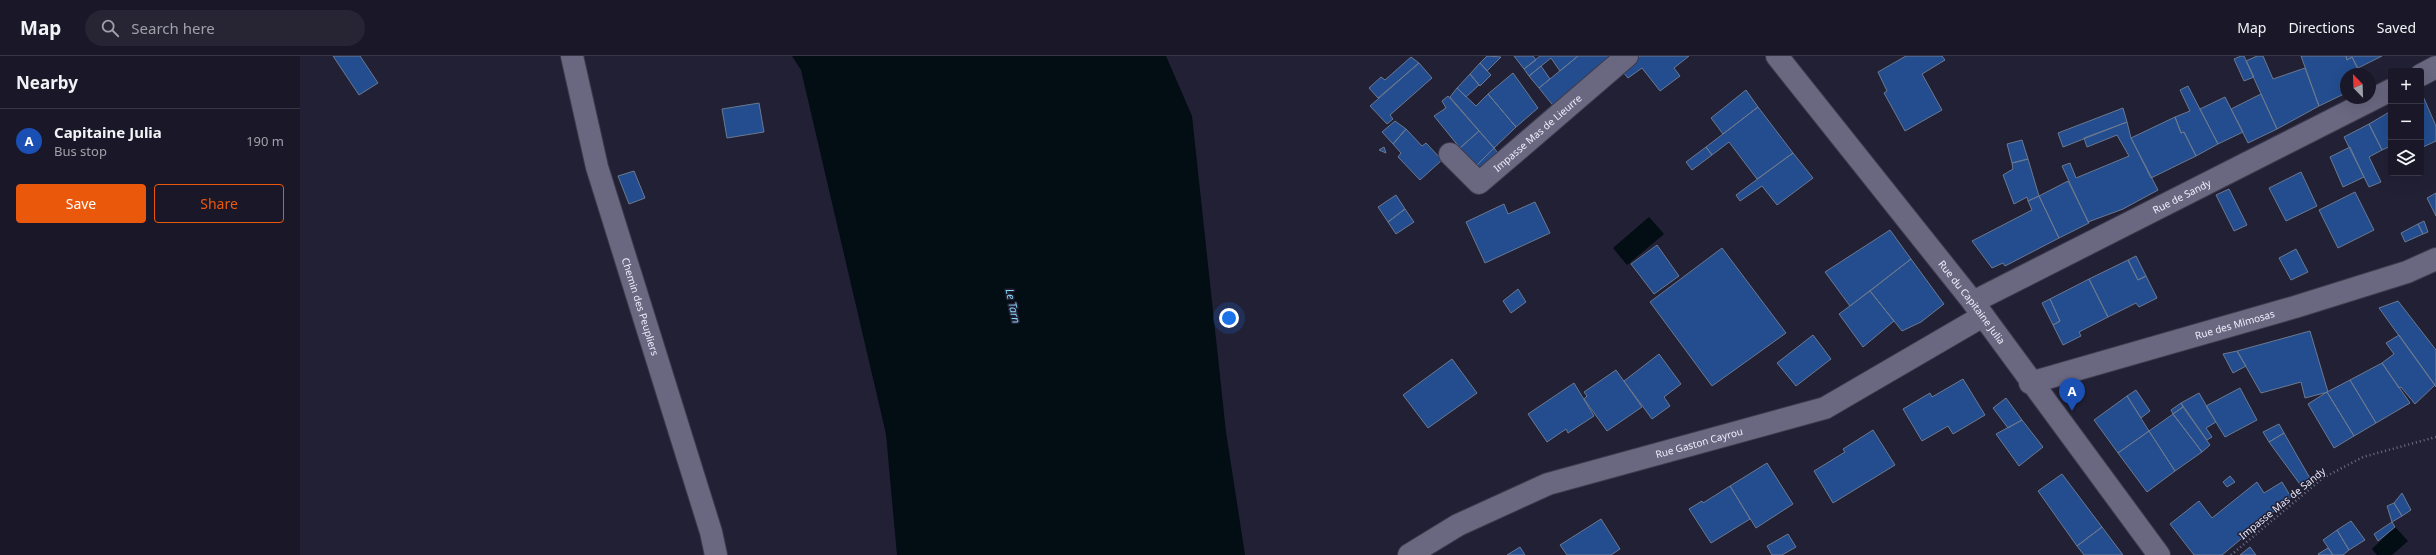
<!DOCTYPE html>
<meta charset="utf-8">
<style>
:root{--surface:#1a1828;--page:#272534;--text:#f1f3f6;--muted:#9fa0a8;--line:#383745;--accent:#ea580c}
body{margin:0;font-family:"Noto Sans",sans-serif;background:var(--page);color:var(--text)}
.controls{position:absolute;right:12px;top:12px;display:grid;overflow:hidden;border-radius:4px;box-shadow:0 4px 16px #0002}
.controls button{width:36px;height:36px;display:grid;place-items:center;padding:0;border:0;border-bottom:1px solid var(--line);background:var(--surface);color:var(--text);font:20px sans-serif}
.compass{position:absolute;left:2040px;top:12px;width:36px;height:36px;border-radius:50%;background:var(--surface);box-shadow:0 4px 16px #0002;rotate:337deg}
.you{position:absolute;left:929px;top:262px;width:14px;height:14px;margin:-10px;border:3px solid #fff;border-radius:50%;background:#1a73e8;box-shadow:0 0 0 6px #1a73e833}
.badge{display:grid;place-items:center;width:26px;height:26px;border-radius:50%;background:var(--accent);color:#fff;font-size:13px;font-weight:700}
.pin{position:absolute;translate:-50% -33px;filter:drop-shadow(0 1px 2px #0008)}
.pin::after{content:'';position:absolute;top:21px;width:14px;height:12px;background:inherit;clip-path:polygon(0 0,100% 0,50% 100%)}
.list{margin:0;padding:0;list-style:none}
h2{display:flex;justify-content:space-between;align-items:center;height:52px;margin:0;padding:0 16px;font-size:17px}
h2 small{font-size:13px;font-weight:400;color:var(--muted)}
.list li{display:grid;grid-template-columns:26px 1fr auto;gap:12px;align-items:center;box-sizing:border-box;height:64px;padding:0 16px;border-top:1px solid var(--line)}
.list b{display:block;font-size:15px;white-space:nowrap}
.list p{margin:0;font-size:13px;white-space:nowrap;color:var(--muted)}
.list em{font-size:13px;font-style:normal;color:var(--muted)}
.actions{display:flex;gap:8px;padding:12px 16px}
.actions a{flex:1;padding:9px 0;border:1px solid var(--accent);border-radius:4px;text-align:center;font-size:14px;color:var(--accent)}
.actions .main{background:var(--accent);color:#fff}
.icon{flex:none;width:22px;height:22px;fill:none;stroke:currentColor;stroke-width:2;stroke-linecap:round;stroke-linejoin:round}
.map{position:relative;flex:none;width:2136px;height:499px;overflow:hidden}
header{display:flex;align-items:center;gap:24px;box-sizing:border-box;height:56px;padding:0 20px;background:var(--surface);border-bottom:1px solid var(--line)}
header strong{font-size:19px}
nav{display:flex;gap:22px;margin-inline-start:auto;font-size:14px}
.search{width:280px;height:36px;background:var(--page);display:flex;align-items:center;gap:10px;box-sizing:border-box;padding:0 14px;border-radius:22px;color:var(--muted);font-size:15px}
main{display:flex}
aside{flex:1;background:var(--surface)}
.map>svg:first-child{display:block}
.water{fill:#020d14}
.building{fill:#234d8f;stroke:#6b7990}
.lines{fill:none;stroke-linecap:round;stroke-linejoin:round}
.minor-casing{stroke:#3e3b4d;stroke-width:24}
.path{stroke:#717082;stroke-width:2.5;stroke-dasharray:1 3;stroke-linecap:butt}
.minor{stroke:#6a6881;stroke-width:22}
.labels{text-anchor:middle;stroke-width:3;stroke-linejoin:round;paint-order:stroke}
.street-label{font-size:10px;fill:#eeedfc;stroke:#222035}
.water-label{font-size:11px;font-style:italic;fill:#88d2f6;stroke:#222035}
</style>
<header>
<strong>Map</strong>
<div class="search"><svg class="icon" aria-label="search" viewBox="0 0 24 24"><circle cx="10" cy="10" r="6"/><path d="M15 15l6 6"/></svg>Search here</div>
<nav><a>Map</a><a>Directions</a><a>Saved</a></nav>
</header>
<main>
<aside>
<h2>Nearby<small></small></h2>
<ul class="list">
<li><span class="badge" style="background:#1a4fb4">A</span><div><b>Capitaine Julia</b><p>Bus stop</p></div><em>190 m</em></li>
</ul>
<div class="actions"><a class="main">Save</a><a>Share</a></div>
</aside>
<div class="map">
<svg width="2136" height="499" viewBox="0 0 2136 499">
<rect width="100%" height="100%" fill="#222035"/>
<!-- water -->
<path class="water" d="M 492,0 L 866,0 L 892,60 L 926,376 L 945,499 L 597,499 L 586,378 L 501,14 Z
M 1349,161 L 1364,178 L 1327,209 L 1313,192 Z
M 2095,471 L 2108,485 L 2092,499 L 2077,499 L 2072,493 Z"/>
<!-- building -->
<path class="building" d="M 33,0 L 60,0 L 78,27 L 59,39 Z
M 1187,0 L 1201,1 L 1187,15 L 1180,7 Z
M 1214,0 L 1233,0 L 1236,4 L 1224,13 Z
M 1240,0 L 1278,0 L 1260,15 L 1251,2 L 1229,20 L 1224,13 Z
M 1278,0 L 1318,0 L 1255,52 L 1239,32 Z
M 1340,0 L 1389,0 L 1374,12 L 1380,20 L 1360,35 L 1342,12 L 1328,22 L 1322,15 Z
M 1606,0 L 1642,0 L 1645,4 L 1622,18 L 1642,54 L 1605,75 L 1584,37 L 1587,35 L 1578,16 Z
M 1941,0 L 1944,0 L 1954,21 L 1944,25 L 1934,3 Z
M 1957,0 L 1963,0 L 1973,23 L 2005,12 L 2019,50 L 1977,73 L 1946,5 Z
M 2001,0 L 2046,0 L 2047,4 L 2052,1 L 2060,18 L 2046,18 L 2046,37 L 2019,50 Z
M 2046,0 L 2082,0 L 2058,12 L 2052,1 L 2047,4 Z
M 1111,1 L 1119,7 L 1078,42 L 1069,32 L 1081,21 L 1085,24 Z
M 1119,7 L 1132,22 L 1090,59 L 1093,63 L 1087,68 L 1070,50 Z
M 1180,7 L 1191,19 L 1180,30 L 1170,18 Z
M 1241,10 L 1250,23 L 1239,32 L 1229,20 Z
M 1213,17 L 1238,52 L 1216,71 L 1188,38 Z
M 1170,18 L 1179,29 L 1166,41 L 1157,32 Z
M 1888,30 L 1918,88 L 1896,100 L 1884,76 L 1881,77 L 1875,61 L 1890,55 L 1880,34 Z
M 1157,32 L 1176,50 L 1188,38 L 1216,71 L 1194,92 L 1150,41 Z
M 1446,34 L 1458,51 L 1423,78 L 1411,62 Z
M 1961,38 L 1977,73 L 1948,87 L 1931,53 Z
M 2122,38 L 2136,70 L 2136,85 L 2121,92 Z
M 1148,40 L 1179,75 L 1160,92 L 1134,60 L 1146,52 L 1142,45 Z
M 1925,41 L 1943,76 L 1918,88 L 1900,53 Z
M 459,47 L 464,76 L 427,82 L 422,53 Z
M 1458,51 L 1493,97 L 1457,123 L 1429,86 L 1412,99 L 1406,91 Z
M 1823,52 L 1827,66 L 1763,91 L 1758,77 Z
M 2091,55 L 2091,79 L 2088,81 L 2091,90 L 2082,94 L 2069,68 Z
M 1875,61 L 1881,77 L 1884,76 L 1896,100 L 1851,122 L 1831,82 Z
M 1095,65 L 1106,73 L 1093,88 L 1082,76 Z
M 1827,66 L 1831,82 L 1858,134 L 1823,153 L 1788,166 L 1762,110 L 1770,107 L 1776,122 L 1829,100 L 1817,79 L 1787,91 L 1784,82 Z
M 2069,68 L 2082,94 L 2069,101 L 2081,126 L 2069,131 L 2044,81 Z
M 1106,73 L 1122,90 L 1126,87 L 1142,104 L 1120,124 L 1098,101 L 1101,97 L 1093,88 Z
M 1179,75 L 1194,92 L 1175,111 L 1160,92 Z
M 1722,84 L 1728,103 L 1712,107 L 1707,88 Z
M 1084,91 L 1086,97 L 1079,94 Z
M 1406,91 L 1412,99 L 1392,114 L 1386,106 Z
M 2050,91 L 2064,121 L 2043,131 L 2030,101 Z
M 1194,92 L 1198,97 L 1179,115 L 1175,111 Z
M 1493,97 L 1513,122 L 1477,149 L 1462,130 L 1440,145 L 1436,139 Z
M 1728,103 L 1739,140 L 1728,145 L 1727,141 L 1714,148 L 1703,119 L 1713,113 L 1712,107 Z
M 334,115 L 345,142 L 329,148 L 318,120 Z
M 2001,116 L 2017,150 L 1986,165 L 1969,132 Z
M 1768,125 L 1789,167 L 1759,182 L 1739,140 Z
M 1929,133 L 1947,169 L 1934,175 L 1916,139 Z
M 2055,136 L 2074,174 L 2038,192 L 2019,154 Z
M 2136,137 L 2136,160 L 2127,142 Z
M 1096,139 L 1105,153 L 1088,166 L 1078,151 Z
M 1739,140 L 1759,182 L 1705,210 L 1703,207 L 1692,212 L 1672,185 L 1732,154 L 1728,145 Z
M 1235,146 L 1250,177 L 1185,207 L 1166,166 L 1204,148 L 1208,158 Z
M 1105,153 L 1114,166 L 1096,178 L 1088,166 Z
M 2124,165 L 2128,176 L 2123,178 L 2118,168 Z
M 2118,168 L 2123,178 L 2105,186 L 2101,177 Z
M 1590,174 L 1611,203 L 1550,250 L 1525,216 Z
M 1357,189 L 1379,220 L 1354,238 L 1331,208 Z
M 1422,192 L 1486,277 L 1412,330 L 1350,246 Z
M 1996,193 L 2008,216 L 1991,224 L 1979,202 Z
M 1836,200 L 1846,220 L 1838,224 L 1828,204 Z
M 1611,203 L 1644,248 L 1621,266 L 1602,275 L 1570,235 Z
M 1828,204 L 1838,224 L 1846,220 L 1857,242 L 1839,251 L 1836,247 L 1808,261 L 1789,223 Z
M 1789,223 L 1808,261 L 1779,276 L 1781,280 L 1763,289 L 1753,269 L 1760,265 L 1750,243 Z
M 1218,233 L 1226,246 L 1211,257 L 1203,245 Z
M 1570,235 L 1594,265 L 1563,291 L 1539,258 Z
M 1750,243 L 1760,265 L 1753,269 L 1742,247 Z
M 2098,245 L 2136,294 L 2136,331 L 2079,252 Z
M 2010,275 L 2028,336 L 2005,342 L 2001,326 L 1961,337 L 1937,295 Z
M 1513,279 L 1531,303 L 1496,330 L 1477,307 Z
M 2099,279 L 2135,329 L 2115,348 L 2101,331 L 2099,332 L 2082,307 L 2094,298 L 2086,287 Z
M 1937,295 L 1946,310 L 1933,317 L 1923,298 Z
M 1359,298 L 1381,328 L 1364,341 L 1370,350 L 1352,363 L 1324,325 Z
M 1152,303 L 1177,337 L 1128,372 L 1103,339 Z
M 2082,307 L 2110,347 L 2076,367 L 2050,324 Z
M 1316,314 L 1342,351 L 1307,375 L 1284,343 L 1287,340 L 1284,336 Z
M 1663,323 L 1685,359 L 1653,378 L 1648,370 L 1622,385 L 1603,353 L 1630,337 L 1632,341 Z
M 2050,324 L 2076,367 L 2054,380 L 2027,336 Z
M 1274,327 L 1294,360 L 1268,377 L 1266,373 L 1247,386 L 1228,358 Z
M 1940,332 L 1957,364 L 1925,381 L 1906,350 Z
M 1836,334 L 1850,355 L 1841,362 L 1827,340 Z
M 2027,336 L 2054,380 L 2034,392 L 2008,348 Z
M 1899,337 L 1916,366 L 1906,372 L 1912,381 L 1907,384 L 1881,347 Z
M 1827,340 L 1849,375 L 1818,397 L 1794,364 Z
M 1706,342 L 1722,364 L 1708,372 L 1693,352 Z
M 1881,347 L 1883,351 L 1873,358 L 1871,354 Z
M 1883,351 L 1910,389 L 1902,396 L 1873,358 Z
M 1873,358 L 1902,396 L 1875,415 L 1849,375 Z
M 1722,364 L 1743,391 L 1719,410 L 1696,378 Z
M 1979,368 L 1984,377 L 1969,386 L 1963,376 Z
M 1573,374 L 1595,409 L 1533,447 L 1514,415 L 1545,396 L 1543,393 Z
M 1849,375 L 1875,415 L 1847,436 L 1818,397 Z
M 1984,377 L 2011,424 L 2002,431 L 1969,386 Z
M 1467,407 L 1493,448 L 1456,472 L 1430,430 Z
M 1762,418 L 1802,471 L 1777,490 L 1738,435 Z
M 1930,420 L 1935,426 L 1927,431 L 1923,426 Z
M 1957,426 L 1964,437 L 1982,426 L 1991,441 L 1922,499 L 1894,499 L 1870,468 L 1899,445 L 1912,462 Z
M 1430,430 L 1450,463 L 1411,487 L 1389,453 L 1402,445 L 1403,447 Z
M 2102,437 L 2111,454 L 2102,460 L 2094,447 Z
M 2094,447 L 2102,460 L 2092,466 L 2087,450 Z
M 1301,463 L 1320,493 L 1311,499 L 1267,499 L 1260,489 Z
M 2051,465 L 2065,484 L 2049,494 L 2037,474 Z
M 2092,466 L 2095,471 L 2078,485 L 2074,478 Z
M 1802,471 L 1823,499 L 1784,499 L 1777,490 Z
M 2037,474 L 2049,494 L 2043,499 L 2033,499 L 2023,484 Z
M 1488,478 L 1496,491 L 1482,499 L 1472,499 L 1467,490 Z
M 1220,491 L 1225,499 L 1207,499 Z
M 1950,491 L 1956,499 L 1940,499 Z
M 2028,492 L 2033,499 L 2019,499 L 2018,498 Z"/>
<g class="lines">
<!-- minor casing -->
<g class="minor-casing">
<g id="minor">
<path id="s1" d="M 272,0 L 297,111 L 411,476 L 416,499"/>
<path id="s2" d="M 1477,0 L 1673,246 L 1859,499"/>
<path d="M 2121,19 L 2136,11"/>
<path id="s3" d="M 1150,98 L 1179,127 L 1327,0"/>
<path id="s4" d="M 1673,246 L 2091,34"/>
<path id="s5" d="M 1730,327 L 1995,251 L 2107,216 L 2136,203"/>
<path id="s6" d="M 1109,499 L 1158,469 L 1248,428 L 1525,352 L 1683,260"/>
</g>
</g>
<!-- path -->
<path class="path" d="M 1931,499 L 2023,422 L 2063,401 L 2136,381"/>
<!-- minor -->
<use href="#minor" class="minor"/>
</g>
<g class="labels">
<!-- street labels -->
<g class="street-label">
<text dy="4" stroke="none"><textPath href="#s3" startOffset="118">Impasse Mas de Lieurre</textPath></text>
<text dy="4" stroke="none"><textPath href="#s4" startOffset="234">Rue de Sandy</textPath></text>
<text dy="4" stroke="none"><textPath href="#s2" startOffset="314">Rue du Capitaine Julia</textPath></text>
<text dy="4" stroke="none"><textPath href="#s1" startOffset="260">Chemin des Peupliers</textPath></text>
<text dy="4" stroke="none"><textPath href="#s5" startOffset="213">Rue des Mimosas</textPath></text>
<text dy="4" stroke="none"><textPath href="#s6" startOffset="313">Rue Gaston Cayrou</textPath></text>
<text transform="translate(1982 447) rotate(-39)" y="4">Impasse Mas de Sandy</text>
</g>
<!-- water labels -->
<g class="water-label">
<text transform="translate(713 250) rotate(78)" y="4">Le Tarn</text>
</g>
</g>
</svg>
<div class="controls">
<button>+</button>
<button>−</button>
<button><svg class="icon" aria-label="layers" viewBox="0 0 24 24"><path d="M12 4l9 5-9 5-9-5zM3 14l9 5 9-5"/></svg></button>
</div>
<svg class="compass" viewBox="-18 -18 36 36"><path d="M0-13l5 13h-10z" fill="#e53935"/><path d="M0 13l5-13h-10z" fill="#9fa0a8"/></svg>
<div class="you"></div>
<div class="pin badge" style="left:1772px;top:355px;background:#1a4fb4">A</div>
</div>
</main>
